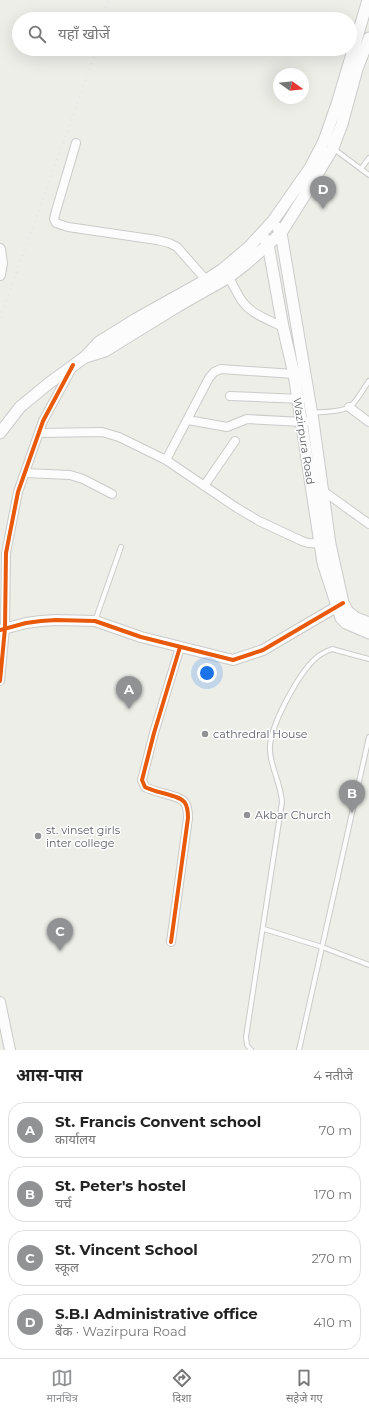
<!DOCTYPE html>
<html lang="hi">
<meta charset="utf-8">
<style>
:root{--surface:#fff;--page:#f2f2f2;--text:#222;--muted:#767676;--line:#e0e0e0;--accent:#909294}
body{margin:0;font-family:Montserrat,"Noto Sans Devanagari",sans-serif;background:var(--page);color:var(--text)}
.compass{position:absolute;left:273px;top:68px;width:36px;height:36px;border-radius:50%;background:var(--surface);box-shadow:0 4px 16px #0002;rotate:105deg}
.you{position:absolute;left:207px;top:673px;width:14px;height:14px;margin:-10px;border:3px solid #fff;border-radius:50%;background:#1a73e8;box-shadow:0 0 0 6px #1a73e833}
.badge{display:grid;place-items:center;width:26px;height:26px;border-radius:50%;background:var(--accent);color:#fff;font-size:13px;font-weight:700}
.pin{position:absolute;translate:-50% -33px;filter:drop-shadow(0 1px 2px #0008)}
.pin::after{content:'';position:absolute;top:21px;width:14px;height:12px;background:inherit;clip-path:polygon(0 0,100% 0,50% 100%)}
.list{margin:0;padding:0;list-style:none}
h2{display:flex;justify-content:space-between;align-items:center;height:52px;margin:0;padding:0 16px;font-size:17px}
h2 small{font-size:13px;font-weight:400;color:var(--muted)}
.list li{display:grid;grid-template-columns:26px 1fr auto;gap:12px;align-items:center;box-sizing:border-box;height:56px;margin:0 8px 8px;padding:0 8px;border:1px solid var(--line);border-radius:16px}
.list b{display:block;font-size:15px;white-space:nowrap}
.list p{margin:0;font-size:13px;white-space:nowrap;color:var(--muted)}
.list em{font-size:13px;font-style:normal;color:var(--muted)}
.icon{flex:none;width:22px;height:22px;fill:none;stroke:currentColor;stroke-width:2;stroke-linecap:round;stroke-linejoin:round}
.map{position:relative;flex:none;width:369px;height:1050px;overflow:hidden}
.search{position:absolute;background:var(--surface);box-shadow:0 4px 16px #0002;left:12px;right:12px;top:12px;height:44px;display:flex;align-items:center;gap:10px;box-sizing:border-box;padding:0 14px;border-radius:22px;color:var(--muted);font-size:15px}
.sheet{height:308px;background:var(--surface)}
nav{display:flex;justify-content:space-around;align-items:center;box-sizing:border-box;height:56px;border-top:1px solid var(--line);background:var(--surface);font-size:11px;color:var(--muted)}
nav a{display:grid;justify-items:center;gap:2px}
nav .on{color:var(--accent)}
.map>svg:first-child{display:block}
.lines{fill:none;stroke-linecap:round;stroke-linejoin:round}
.service-casing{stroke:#cacbc9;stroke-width:6}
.minor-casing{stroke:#cacbc9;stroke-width:10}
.tertiary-casing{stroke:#cacbc9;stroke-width:12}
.secondary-casing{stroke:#cacbca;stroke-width:13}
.service{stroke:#fcfcfc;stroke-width:4}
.minor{stroke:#fcfcfc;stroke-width:8}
.tertiary{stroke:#fcfcfc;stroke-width:10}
.secondary{stroke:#fcfcfc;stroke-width:11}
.rail{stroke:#e5e5e4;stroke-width:2.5;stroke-dasharray:1 5;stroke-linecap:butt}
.cycleway-casing{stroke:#fff;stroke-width:6}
.cycleway{stroke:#e8590c;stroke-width:4}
.poi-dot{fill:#909294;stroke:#fff;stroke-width:1.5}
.labels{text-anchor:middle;stroke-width:3;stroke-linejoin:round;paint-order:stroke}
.street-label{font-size:11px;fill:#5d6067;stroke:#fff}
.poi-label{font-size:11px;fill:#5d6067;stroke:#fff;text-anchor:start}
</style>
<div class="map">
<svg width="369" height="1050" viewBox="0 0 369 1050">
<rect width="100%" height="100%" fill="#eeeee9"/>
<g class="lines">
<!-- service casing -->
<g class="service-casing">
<path id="service" d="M 334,149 L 369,175
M 361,169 L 369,158
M 313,413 C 325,411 344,413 353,404 C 359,397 364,388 369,381
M 95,621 L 121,547
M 264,929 L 322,947 L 369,965
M 251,1050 L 247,1045 L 246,1037 L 282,802 C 281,784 271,768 270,751 C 268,728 299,673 316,658 C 320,654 327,651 332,649 L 369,659
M 299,1050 L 369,737"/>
</g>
<!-- minor casing -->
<g class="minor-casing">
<path id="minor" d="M 76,143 L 56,211 L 54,219 L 56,223 L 68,227 L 157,240 L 169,243 L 177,247 L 206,280
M 226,273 C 232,282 236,292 242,301 C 251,314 269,320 283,327
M 230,396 L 302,399
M 349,407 L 369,422
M 188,420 L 227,427 L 247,419 L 302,422 L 313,421
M 39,433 L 102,432 L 119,437 L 166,460 L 237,508 L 259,521 L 302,541 L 308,543 L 325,544
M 166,460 L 209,378 L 214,372 L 221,369 L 294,374
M 25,473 L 70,475 L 83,479 L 112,494
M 204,486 L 235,441
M 322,490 L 369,524
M 0,681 L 5,628 L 6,553 L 18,492 L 43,421 L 72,368
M 171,942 L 188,818 C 188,813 188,807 185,803 C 181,795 155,793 145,787 L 142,780 L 154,733 L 180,647"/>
</g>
<!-- tertiary casing -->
<g class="tertiary-casing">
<path id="tertiary" d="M 0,249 L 2,263 L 0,275
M 0,630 L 26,623 L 41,621 L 56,620 L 95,621 L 141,637 L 233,660 L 263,650 L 343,603
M 0,1002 L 10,1050"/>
</g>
<!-- secondary casing -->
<g class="secondary-casing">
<path id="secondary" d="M 278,228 L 281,233 L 313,421 L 330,544 L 343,603 L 348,612 L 356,618 L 369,623
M 265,239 L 268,244 L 283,327 L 294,374 L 323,563 L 341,618 L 346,623 L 369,633
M 86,357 L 105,351 L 178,306 L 229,277 L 246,264 L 281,233 L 303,198 L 333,148 L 342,124 L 357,69 L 369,38
M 0,433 L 20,407 L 48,384 L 85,357 L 99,342 L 136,319 L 206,280 L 223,269 L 249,247 L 273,221 L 310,168 L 324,141 L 337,104 L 368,0"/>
</g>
<!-- service -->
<use href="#service" class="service"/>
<!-- minor -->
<use href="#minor" class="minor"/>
<!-- tertiary -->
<use href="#tertiary" class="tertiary"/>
<!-- secondary -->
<use href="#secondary" class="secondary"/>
<!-- rail -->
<path class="rail" d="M 102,19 L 108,0
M 0,318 L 97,49"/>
<!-- cycleway casing -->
<g class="cycleway-casing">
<path id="cycleway" d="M 0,630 L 26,623 L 41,621 L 56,620 L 95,621 L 141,637 L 233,660 L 263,650 L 343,603
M 0,681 L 5,628 L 6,553 L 18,492 L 43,421 L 73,365
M 171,942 L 188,818 C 188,813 188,807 185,803 C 181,795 155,793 145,787 L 142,780 L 154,733 L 180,647"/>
</g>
<!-- cycleway -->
<use href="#cycleway" class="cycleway"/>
</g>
<!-- markers -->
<g class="poi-dot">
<circle cx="205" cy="734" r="4"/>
<circle cx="247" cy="815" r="4"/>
<circle cx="38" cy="836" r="4"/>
</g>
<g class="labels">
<!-- street labels -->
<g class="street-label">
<text transform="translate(304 441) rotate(81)" y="4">Wazirpura Road</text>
</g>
<!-- poi labels -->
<g class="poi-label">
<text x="213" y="738">cathredral House</text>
<text x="255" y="819">Akbar Church</text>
<text x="46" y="834">st. vinset girls<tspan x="46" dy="13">inter college</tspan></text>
</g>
</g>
</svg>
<svg class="compass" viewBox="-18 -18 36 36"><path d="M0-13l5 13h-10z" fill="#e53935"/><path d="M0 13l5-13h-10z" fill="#767676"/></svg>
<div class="you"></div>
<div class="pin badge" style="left:129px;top:709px">A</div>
<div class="pin badge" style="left:352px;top:813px">B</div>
<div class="pin badge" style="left:60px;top:951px">C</div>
<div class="pin badge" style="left:323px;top:209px">D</div>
<div class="search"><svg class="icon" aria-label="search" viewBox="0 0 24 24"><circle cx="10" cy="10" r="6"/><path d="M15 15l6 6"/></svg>यहाँ खोजें</div>
</div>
<section class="sheet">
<h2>आस-पास<small>4 नतीजे</small></h2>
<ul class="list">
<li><span class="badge">A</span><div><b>St. Francis Convent school</b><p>कार्यालय</p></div><em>70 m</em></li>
<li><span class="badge">B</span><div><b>St. Peter's hostel</b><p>चर्च</p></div><em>170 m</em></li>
<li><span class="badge">C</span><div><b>St. Vincent School</b><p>स्कूल</p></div><em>270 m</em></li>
<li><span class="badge">D</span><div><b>S.B.I Administrative office</b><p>बैंक · Wazirpura Road</p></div><em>410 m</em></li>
</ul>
</section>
<nav>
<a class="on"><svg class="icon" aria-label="map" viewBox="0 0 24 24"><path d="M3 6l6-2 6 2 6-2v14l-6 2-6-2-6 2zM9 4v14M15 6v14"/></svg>मानचित्र</a>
<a><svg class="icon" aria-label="directions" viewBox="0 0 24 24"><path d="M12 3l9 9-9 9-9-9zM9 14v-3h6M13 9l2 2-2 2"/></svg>दिशा</a>
<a><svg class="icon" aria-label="saved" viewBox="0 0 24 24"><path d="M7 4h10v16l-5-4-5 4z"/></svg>सहेजे गए</a>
</nav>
